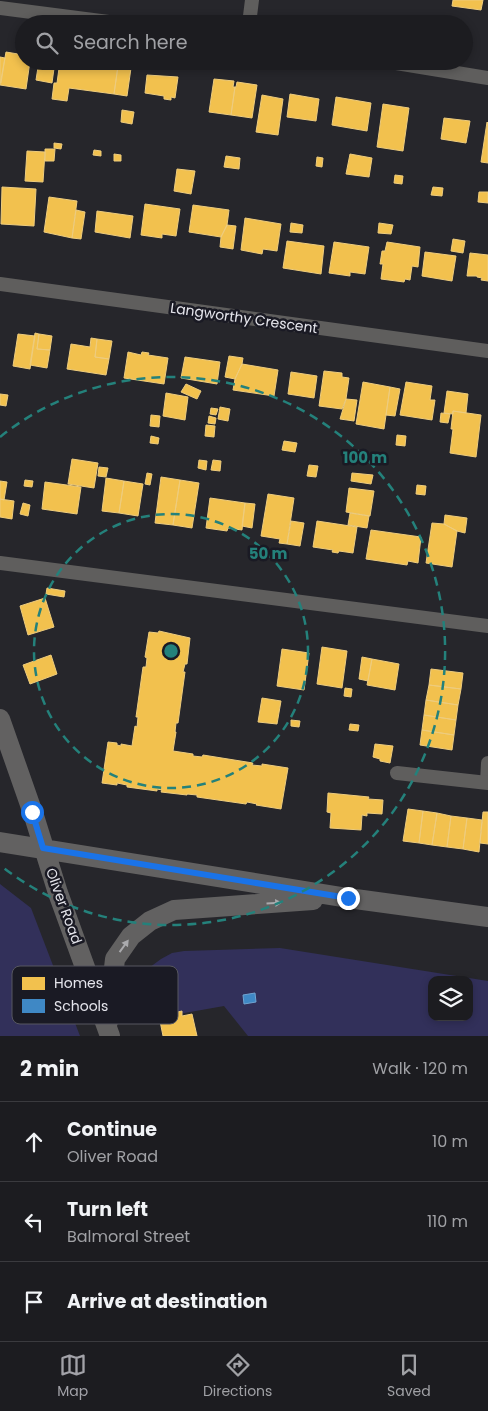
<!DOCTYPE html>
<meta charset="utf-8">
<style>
:root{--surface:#1c1c20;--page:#29292d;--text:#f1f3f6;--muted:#a0a1a5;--line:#3a3a3e;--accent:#a2a2a8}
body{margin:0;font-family:Poppins,sans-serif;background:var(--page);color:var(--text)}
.controls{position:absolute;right:15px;bottom:15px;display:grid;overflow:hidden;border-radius:10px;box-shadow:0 2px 8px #0003}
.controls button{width:45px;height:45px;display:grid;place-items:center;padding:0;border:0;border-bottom:1px solid var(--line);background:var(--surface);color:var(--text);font:25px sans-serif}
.stop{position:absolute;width:15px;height:15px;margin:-11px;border:4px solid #1a73e8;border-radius:50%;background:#fff}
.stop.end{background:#1a73e8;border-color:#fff;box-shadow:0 1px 5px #0008}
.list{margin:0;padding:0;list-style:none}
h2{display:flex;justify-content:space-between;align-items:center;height:65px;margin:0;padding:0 20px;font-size:21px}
h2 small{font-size:16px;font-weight:400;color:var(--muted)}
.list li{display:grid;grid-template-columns:32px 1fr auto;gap:15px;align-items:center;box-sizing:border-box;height:80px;padding:0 20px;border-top:1px solid var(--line)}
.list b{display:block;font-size:19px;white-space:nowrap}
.list p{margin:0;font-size:16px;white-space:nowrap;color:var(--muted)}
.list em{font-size:16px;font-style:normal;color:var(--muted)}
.icon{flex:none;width:28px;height:28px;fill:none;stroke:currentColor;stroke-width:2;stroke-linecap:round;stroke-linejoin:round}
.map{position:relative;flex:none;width:488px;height:1036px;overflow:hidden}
.search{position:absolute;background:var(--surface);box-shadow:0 2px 8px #0003;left:15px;right:15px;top:15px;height:55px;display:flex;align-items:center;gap:12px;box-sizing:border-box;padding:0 18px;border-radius:28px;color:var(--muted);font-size:19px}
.sheet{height:305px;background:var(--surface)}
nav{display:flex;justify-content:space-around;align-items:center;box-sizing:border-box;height:70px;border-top:1px solid var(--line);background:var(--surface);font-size:14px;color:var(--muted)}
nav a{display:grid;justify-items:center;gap:2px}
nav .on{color:var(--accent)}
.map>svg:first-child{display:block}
.green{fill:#32305a;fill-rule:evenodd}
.homes{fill:#f2c14e;stroke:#eecc7d}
.schools{fill:#3f88c5;stroke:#71a4d1}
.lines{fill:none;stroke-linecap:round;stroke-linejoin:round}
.minor{stroke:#5f5e5d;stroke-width:14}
.secondary{stroke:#626161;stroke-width:20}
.oneway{fill:#aaaaad}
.route{stroke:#1a73e8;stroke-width:6}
.ring{fill:none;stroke:#24817b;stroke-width:2.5;stroke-dasharray:9 6}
.labels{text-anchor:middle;stroke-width:5;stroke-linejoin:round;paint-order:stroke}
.street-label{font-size:14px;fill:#e5e5ec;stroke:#1a1a24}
.key{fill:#1a1a24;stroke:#575760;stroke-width:1}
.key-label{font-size:14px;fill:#e5e5ec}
.centre{fill:#24817b;stroke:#1a1a24;stroke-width:2.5}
.ring-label{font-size:15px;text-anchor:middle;font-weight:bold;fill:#24817b;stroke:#1a1a24;stroke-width:5;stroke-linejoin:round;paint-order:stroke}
</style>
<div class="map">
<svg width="488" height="1036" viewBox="0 0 488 1036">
<rect width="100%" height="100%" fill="#26262b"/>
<!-- green -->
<path class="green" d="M 0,884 L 31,908 L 80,1036 L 0,1036 Z
M 280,948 L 488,981 L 488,1036 L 248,1036 L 224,1006 L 145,1020 L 138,976 L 161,959 L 172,953 L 184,951 ZM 432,980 L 469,980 L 469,1017 L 432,1017 Z"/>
<!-- homes -->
<path class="homes" d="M 453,0 L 483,0 L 481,10 L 452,6 Z
M 6,52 L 24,55 L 24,61 L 30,61 L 26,89 L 0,85 Z
M 0,57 L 5,58 L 1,83 L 0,83 Z
M 39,61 L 55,61 L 52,83 L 36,80 Z
M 60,61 L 88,61 L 118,66 L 114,94 L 69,88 L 67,101 L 52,99 L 54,83 L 57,83 Z
M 118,66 L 131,68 L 127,96 L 114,94 Z
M 147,75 L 178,77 L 175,98 L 171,97 L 171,100 L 164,99 L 164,96 L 145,93 Z
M 214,79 L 234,81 L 233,87 L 235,87 L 231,115 L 209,112 Z
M 237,82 L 257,85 L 252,118 L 231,115 L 235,87 L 236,87 Z
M 290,94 L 319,99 L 316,121 L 287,117 Z
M 262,95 L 283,99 L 278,135 L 256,132 Z
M 336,97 L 371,103 L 367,131 L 332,125 Z
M 383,104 L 409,108 L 403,151 L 377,147 Z
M 122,110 L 134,112 L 132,124 L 121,122 Z
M 444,118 L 470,121 L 466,143 L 441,139 Z
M 487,122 L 488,123 L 488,163 L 481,162 Z
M 54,143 L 62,144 L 61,149 L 54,148 Z
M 45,149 L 55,149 L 54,161 L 45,161 Z
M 94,150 L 101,151 L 101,156 L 93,155 Z
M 27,151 L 45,152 L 43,182 L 25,181 Z
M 114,154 L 121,155 L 121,161 L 114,161 Z
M 350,154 L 372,158 L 369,177 L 346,174 Z
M 226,156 L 240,158 L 239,169 L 224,167 Z
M 317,157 L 323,158 L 322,167 L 316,166 Z
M 177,169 L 195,171 L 191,194 L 174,191 Z
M 395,175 L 403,176 L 402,184 L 394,183 Z
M 2,187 L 36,189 L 34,226 L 1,224 Z
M 433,187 L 443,188 L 442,196 L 431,195 Z
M 479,192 L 488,192 L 488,203 L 478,202 Z
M 49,197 L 77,201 L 72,238 L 44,232 Z
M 145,204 L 180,209 L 176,236 L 162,234 L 162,238 L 141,235 Z
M 193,205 L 229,210 L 227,225 L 221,237 L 189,232 Z
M 76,210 L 85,212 L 81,239 L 72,238 Z
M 97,211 L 133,216 L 130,238 L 95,232 Z
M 245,218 L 281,224 L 277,251 L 263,249 L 262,254 L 241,250 Z
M 291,223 L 303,225 L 302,233 L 290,232 Z
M 379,223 L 393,225 L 391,234 L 378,233 Z
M 227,225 L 236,226 L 233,249 L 220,247 L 221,237 Z
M 453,239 L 465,241 L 463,253 L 451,251 Z
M 287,241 L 324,246 L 321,274 L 283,268 Z
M 334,242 L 369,247 L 365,274 L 350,272 L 350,276 L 329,273 Z
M 387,242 L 420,247 L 418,267 L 412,266 L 410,280 L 405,279 L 404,282 L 381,279 L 383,264 L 380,264 L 382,251 L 385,251 Z
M 425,252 L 456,256 L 452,281 L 422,276 Z
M 470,253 L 488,255 L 488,281 L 481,280 L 482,278 L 477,277 L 477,276 L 467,276 Z
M 35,333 L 39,334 L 37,349 L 50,350 L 47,368 L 30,365 Z
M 18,334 L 35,336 L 30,369 L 13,366 Z
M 39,334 L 52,336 L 50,350 L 37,349 Z
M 91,338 L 97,339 L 95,357 L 109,359 L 106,375 L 67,369 L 71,344 L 90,347 Z
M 97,339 L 112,341 L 109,359 L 95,357 Z
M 128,352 L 141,355 L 142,352 L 149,353 L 148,355 L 168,358 L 164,384 L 124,378 Z
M 229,356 L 243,358 L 242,364 L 235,379 L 225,377 Z
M 185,357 L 220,362 L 217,384 L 181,378 Z
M 242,364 L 278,370 L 274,396 L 233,390 L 235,379 Z
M 324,371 L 342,373 L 342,377 L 349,378 L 346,399 L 342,409 L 319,406 Z
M 291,372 L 317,376 L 314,398 L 288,394 Z
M 363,382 L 390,387 L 384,429 L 356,424 Z
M 406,382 L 432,386 L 430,400 L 435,400 L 432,420 L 400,415 Z
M 186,384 L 201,391 L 197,399 L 181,392 Z
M 390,387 L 400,389 L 395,416 L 386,415 Z
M 447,391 L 468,394 L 466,413 L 453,411 L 453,414 L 444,413 Z
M 166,393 L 188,397 L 185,420 L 163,416 Z
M 0,394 L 8,395 L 6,406 L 0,405 Z
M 346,399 L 357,400 L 354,421 L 340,419 Z
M 220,407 L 230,409 L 228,421 L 218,419 Z
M 211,408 L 218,409 L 216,415 L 210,414 Z
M 453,411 L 481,415 L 476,457 L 450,453 L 453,429 L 451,429 Z
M 441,413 L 450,414 L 448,423 L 440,422 Z
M 151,415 L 160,416 L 159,427 L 150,426 Z
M 209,416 L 216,418 L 215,424 L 208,423 Z
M 206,425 L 215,426 L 214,437 L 205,436 Z
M 397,435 L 406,436 L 405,446 L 396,445 Z
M 151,436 L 159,438 L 158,444 L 150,443 Z
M 284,441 L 297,443 L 295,452 L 282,450 Z
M 72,459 L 98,463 L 94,488 L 68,484 Z
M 199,460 L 207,461 L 206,470 L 198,468 Z
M 213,460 L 221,461 L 220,471 L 211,470 Z
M 309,465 L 318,466 L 316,477 L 307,476 Z
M 99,467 L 108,468 L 106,477 L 98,476 Z
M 147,473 L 152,474 L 150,485 L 145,484 Z
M 352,473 L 373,475 L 371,484 L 351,481 Z
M 161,477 L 180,480 L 173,525 L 155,523 Z
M 106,478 L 124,481 L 119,513 L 102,511 Z
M 25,480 L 33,481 L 32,487 L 24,486 Z
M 180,480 L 199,483 L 192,528 L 173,525 Z
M 0,481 L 7,482 L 4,500 L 0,499 Z
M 124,481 L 143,484 L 138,516 L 119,513 Z
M 45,482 L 81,487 L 77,514 L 42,509 Z
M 417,485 L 426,486 L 425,495 L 416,494 Z
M 349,488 L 374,491 L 370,516 L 346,512 Z
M 268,494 L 294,498 L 287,544 L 279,543 L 280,539 L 261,536 Z
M 210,498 L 245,503 L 242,530 L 228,528 L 227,531 L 206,528 Z
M 0,499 L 14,501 L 12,519 L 0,517 Z
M 23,503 L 30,505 L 28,516 L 20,514 Z
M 245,503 L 255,504 L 252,528 L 242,526 Z
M 350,513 L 369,516 L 367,528 L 348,525 Z
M 445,515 L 467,518 L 465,533 L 457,531 L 444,524 Z
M 291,521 L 304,523 L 300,546 L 287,544 Z
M 317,521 L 357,527 L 353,553 L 339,551 L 338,553 L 332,552 L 333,550 L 313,547 Z
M 432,523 L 444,524 L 457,531 L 452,567 L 426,563 Z
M 371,530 L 421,537 L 418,563 L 408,561 L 407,565 L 366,559 Z
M 47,588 L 65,591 L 64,597 L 46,594 Z
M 45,598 L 54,627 L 28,635 L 20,606 Z
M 159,631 L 190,638 L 187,664 L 185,664 L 183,672 L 185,672 L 178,723 L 176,723 L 175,732 L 176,732 L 173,751 L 193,754 L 193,756 L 202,757 L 203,755 L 253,763 L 252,765 L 262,766 L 262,764 L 288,768 L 281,809 L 256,805 L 257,804 L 247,802 L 246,804 L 197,797 L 197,795 L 187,794 L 187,795 L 161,792 L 162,790 L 157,789 L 157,791 L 127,787 L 127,785 L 117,783 L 117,785 L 102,783 L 108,742 L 117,743 L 117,745 L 121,746 L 121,744 L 132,746 L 135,726 L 137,727 L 138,717 L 136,717 L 143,667 L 146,667 L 147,658 L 145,657 L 149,632 L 158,633 Z
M 322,647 L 347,651 L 342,688 L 317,684 Z
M 282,649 L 309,653 L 304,690 L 277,686 Z
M 51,655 L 57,674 L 30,684 L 23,665 Z
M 362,657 L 372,659 L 368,681 L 359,679 Z
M 372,659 L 399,664 L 395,690 L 367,685 Z
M 431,669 L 463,673 L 461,689 L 429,685 Z
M 429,685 L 461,689 L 458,705 L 426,700 Z
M 345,688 L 352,689 L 351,697 L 344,696 Z
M 262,698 L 281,701 L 277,724 L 258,722 Z
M 426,700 L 458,705 L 456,720 L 424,715 Z
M 424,715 L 456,720 L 454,735 L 422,730 Z
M 291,720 L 300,721 L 299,727 L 291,726 Z
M 350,724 L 359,725 L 358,731 L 349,730 Z
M 422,730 L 454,735 L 452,750 L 420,745 Z
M 375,744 L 393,746 L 390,763 L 380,761 L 380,759 L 373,757 Z
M 328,793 L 369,797 L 368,799 L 383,800 L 382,814 L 367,813 L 367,816 L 362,815 L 361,830 L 330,828 L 331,813 L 327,812 Z
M 408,809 L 423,811 L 419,843 L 403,841 Z
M 423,811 L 437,813 L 432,845 L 419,843 Z
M 483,812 L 488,812 L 488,844 L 480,843 Z
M 437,813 L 451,816 L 447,847 L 432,845 Z
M 451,816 L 467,818 L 463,849 L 447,847 Z
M 467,818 L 482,820 L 479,852 L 463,849 Z
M 182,1011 L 182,1016 L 192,1014 L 197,1036 L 163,1036 L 160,1021 L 174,1018 L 173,1013 Z"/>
<!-- schools -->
<path class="schools" d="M 255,993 L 256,1002 L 244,1004 L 243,995 Z"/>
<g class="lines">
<!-- minor -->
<path class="minor" d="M 0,8 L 124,24
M 249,24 L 252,0
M 384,61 L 488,78
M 0,284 L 488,351
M 0,563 L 488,626
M 397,773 L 488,783
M 487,783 L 488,763"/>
<!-- secondary -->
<path class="secondary" d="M 0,719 L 34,816 L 58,893 L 110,1036
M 0,842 L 348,898 L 488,917
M 108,1022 L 115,959 L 131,936 L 150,921 L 174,910 L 313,900"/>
</g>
<!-- one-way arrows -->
<defs><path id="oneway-solid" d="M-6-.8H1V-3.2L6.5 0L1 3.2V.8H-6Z" transform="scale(1.25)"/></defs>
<g class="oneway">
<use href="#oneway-solid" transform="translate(274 903) rotate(-4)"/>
<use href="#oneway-solid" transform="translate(124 946) rotate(-54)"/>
</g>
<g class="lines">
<!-- route -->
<path class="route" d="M 32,812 L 43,848 L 348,898"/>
</g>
<!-- distance rings -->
<g class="ring">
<circle cx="171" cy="651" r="137"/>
<path d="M0 437A274 274 0 1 1 0 865"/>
</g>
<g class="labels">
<!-- street labels -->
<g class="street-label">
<text transform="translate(244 318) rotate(8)" y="5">Langworthy Crescent</text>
<text transform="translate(64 906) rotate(70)" y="5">Oliver Road</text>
</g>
</g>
<!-- legend -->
<rect x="12" y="966" width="166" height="58" rx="8" class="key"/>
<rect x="22" y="977" width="23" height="13" fill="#f2c14e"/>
<rect x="22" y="999" width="23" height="14" fill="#3f88c5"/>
<g class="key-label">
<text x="54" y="988">Homes</text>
<text x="54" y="1011">Schools</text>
</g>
<circle cx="171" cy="651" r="8" class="centre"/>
<g class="ring-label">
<text x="365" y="463">100 m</text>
<text x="268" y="559">50 m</text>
</g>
</svg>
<div class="controls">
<button><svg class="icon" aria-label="layers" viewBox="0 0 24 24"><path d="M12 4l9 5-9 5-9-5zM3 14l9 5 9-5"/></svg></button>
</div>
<div class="stop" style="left:32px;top:812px"></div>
<div class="stop end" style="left:348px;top:898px"></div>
<div class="search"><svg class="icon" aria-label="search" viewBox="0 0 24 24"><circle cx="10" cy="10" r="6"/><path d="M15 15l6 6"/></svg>Search here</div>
</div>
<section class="sheet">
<h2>2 min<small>Walk · 120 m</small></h2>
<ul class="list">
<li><svg class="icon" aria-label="ahead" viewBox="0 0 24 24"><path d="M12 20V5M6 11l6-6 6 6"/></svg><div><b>Continue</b><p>Oliver Road</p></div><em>10 m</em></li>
<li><svg class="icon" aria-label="left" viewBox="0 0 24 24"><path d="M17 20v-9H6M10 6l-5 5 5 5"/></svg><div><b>Turn left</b><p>Balmoral Street</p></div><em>110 m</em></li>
<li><svg class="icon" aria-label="arrive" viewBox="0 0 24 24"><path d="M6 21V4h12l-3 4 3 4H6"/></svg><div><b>Arrive at destination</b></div></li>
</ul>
</section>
<nav>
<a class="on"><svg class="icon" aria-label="map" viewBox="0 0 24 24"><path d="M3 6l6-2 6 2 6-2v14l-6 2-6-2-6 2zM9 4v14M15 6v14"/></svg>Map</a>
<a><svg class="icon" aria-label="directions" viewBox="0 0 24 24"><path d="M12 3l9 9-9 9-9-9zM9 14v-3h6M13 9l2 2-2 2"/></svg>Directions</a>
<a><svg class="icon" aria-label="saved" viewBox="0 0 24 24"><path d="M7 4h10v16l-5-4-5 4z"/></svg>Saved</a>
</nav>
